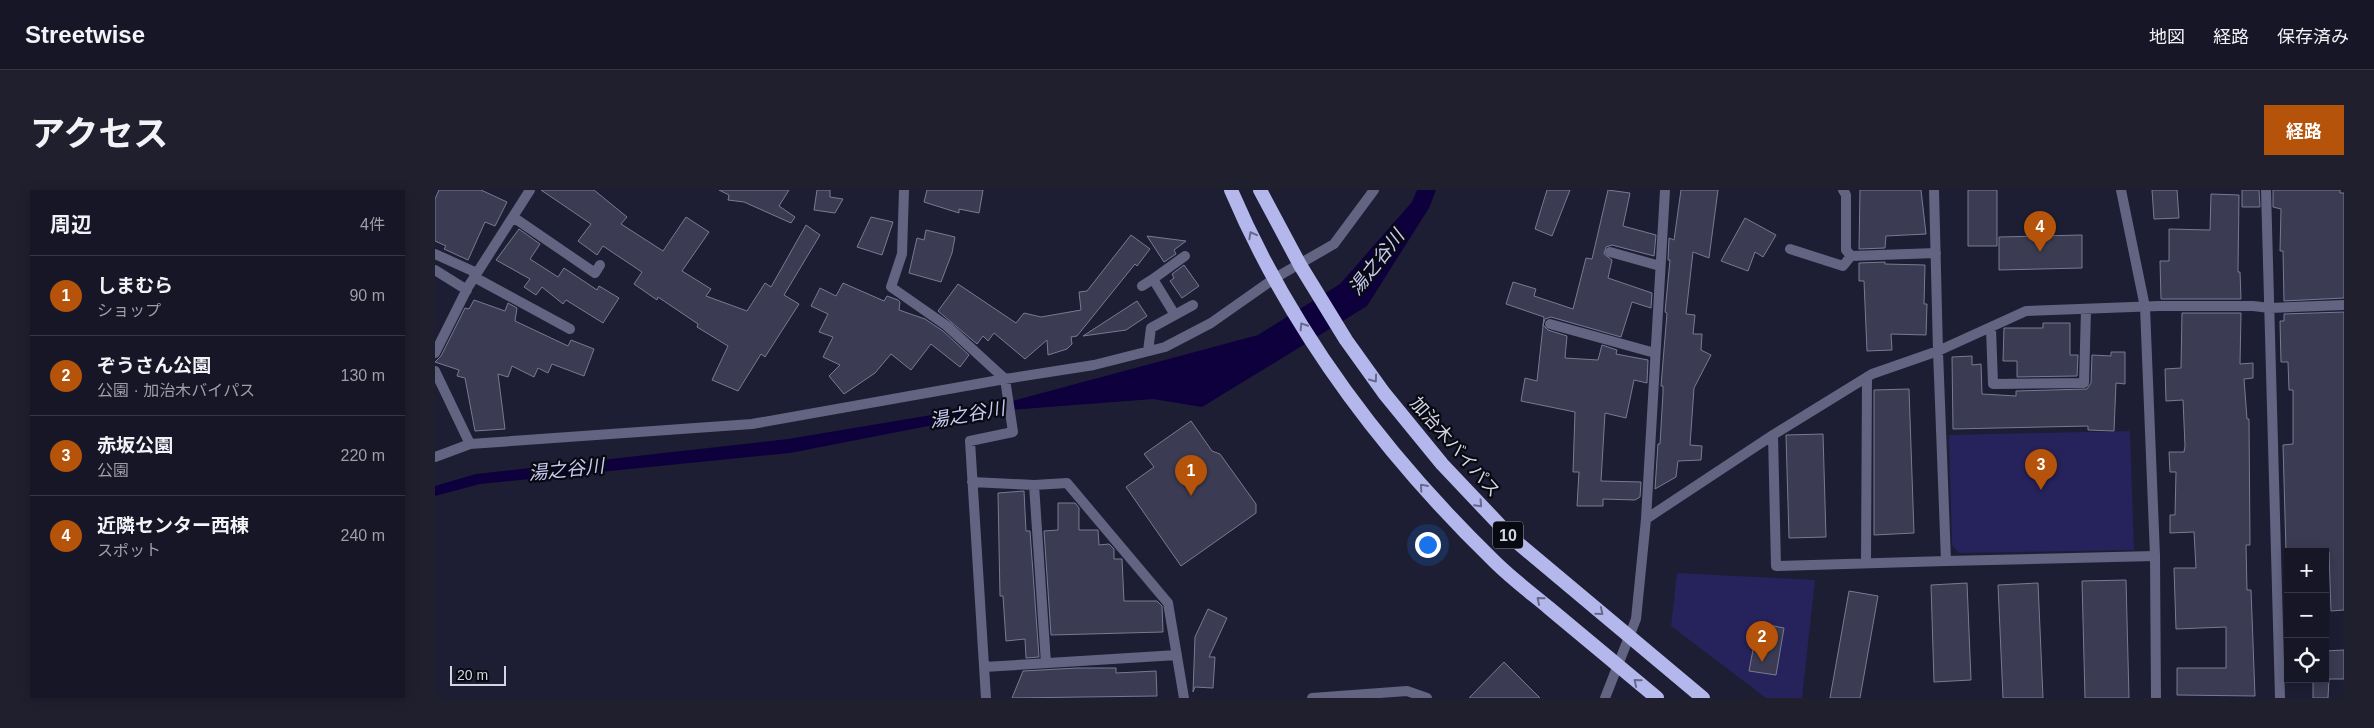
<!DOCTYPE html>
<html lang="ja">
<meta charset="utf-8">
<style>
:root{--surface:#161626;--page:#1f1f2e;--text:#f1f3f6;--muted:#9e9fa7;--line:#353543;--accent:#b45309}
body{margin:0;font-family:Arial,"Noto Sans JP",sans-serif;background:var(--page);color:var(--text)}
.controls{position:absolute;right:15px;bottom:15px;display:grid;overflow:hidden;border-radius:0px;box-shadow:0 2px 12px #0003}
.controls button{width:45px;height:45px;display:grid;place-items:center;padding:0;border:0;border-bottom:1px solid var(--line);background:var(--surface);color:var(--text);font:25px sans-serif}
.scale{position:absolute;left:15px;bottom:12px;width:56px;box-sizing:border-box;padding-left:5px;border:2px solid #d3d5e3;border-top:0;font-size:14px;line-height:18px;white-space:nowrap;color:#d3d5e3;-webkit-text-stroke:4px #090912;paint-order:stroke}
.you{position:absolute;left:992px;top:354px;width:18px;height:18px;margin:-12px;border:4px solid #fff;border-radius:50%;background:#1a73e8;box-shadow:0 0 0 8px #1a73e833}
.badge{display:grid;place-items:center;width:32px;height:32px;border-radius:50%;background:var(--accent);color:#fff;font-size:16px;font-weight:700}
.pin{position:absolute;translate:-50% -41px;filter:drop-shadow(0 1px 2px #0008)}
.pin::after{content:'';position:absolute;top:26px;width:18px;height:15px;background:inherit;clip-path:polygon(0 0,100% 0,50% 100%)}
.list{margin:0;padding:0;list-style:none}
h2{display:flex;justify-content:space-between;align-items:center;height:65px;margin:0;padding:0 20px;font-size:21px}
h2 small{font-size:16px;font-weight:400;color:var(--muted)}
.list li{display:grid;grid-template-columns:32px 1fr auto;gap:15px;align-items:center;box-sizing:border-box;height:80px;padding:0 20px;border-top:1px solid var(--line)}
.list b{display:block;font-size:19px;white-space:nowrap}
.list p{margin:0;font-size:16px;white-space:nowrap;color:var(--muted)}
.list em{font-size:16px;font-style:normal;color:var(--muted)}
.icon{flex:none;width:28px;height:28px;fill:none;stroke:currentColor;stroke-width:2;stroke-linecap:round;stroke-linejoin:round}
.map{position:relative;flex:none;width:1909px;height:508px;overflow:hidden;border-radius:0px}
header{display:flex;align-items:center;gap:30px;box-sizing:border-box;height:70px;padding:0 25px;background:var(--surface);border-bottom:1px solid var(--line)}
header strong{font-size:24px}
nav{display:flex;gap:28px;margin-inline-start:auto;font-size:18px}
.intro{display:flex;align-items:center;justify-content:space-between;box-sizing:border-box;height:120px;padding:0 30px}
h1{margin:0;font-size:35px}
.button{padding:12px 22px;border-radius:0px;background:var(--accent);color:#fff;font-size:18px;font-weight:700}
main{display:flex;gap:30px;padding:0 30px}
aside{flex:1;background:var(--surface);border-radius:0px;box-shadow:0 2px 12px #0003}
.map>svg:first-child{display:block}
.green{fill:#26225b}
.water{fill:#0e003c}
.building{fill:#3b3c53;stroke:#787a94}
.lines{fill:none;stroke-linecap:round;stroke-linejoin:round}
.minor{stroke:#626482;stroke-width:10}
.tertiary{stroke:#626482;stroke-width:10}
.trunk{stroke:#b4b7ec;stroke-width:14}
.oneway{stroke:#67698a}
.labels{text-anchor:middle;stroke-width:4.5;stroke-linejoin:round;paint-order:stroke}
.shield{fill:#090912;stroke:#9698a4;stroke-width:1}
.shield-label{font-size:16px;font-weight:bold;fill:#d3d5e3}
.street-label{font-size:18px;fill:#d3d5e3;stroke:#090912}
.water-label{font-size:19px;font-style:italic;fill:#c7caf1;stroke:#090912}
</style>
<header>
<strong>Streetwise</strong>
<nav><a>地図</a><a>経路</a><a>保存済み</a></nav>
</header>
<div class="intro"><h1>アクセス</h1><a class="button">経路</a></div>
<main>
<aside>
<h2>周辺<small>4件</small></h2>
<ul class="list">
<li><span class="badge">1</span><div><b>しまむら</b><p>ショップ</p></div><em>90 m</em></li>
<li><span class="badge">2</span><div><b>ぞうさん公園</b><p>公園 · 加治木バイパス</p></div><em>130 m</em></li>
<li><span class="badge">3</span><div><b>赤坂公園</b><p>公園</p></div><em>220 m</em></li>
<li><span class="badge">4</span><div><b>近隣センター西棟</b><p>スポット</p></div><em>240 m</em></li>
</ul>
</aside>
<div class="map">
<svg width="1909" height="508" viewBox="0 0 1909 508">
<rect width="100%" height="100%" fill="#1d1e33"/>
<!-- green -->
<path class="green" d="M 1695,241 L 1699,360 L 1524,363 L 1517,355 L 1514,245 Z
M 1242,383 L 1380,390 L 1367,508 L 1331,508 L 1236,436 Z"/>
<!-- water -->
<path class="water" d="M 982,0 L 1001,0 L 994,18 L 932,116 L 767,217 L 718,209 L 575,220 L 355,263 L 45,294 L 0,306 L 0,296 L 41,284 L 353,249 L 574,212 L 823,145 L 905,94 L 977,12 Z"/>
<!-- building -->
<path class="building" d="M 4,0 L 46,0 L 72,12 L 60,36 L 50,32 L 33,70 L 9,59 L 11,56 L 0,51 L 0,9 Z
M 106,0 L 159,0 L 192,27 L 186,34 L 228,61 L 251,27 L 274,42 L 247,81 L 276,99 L 271,106 L 312,121 L 330,93 L 336,97 L 371,35 L 385,45 L 349,105 L 364,114 L 330,167 L 326,164 L 303,201 L 277,190 L 293,156 L 262,137 L 263,134 L 223,107 L 222,110 L 199,94 L 207,82 L 168,56 L 162,65 L 143,51 L 156,34 Z
M 284,0 L 354,0 L 344,16 L 360,27 L 356,33 L 309,12 L 293,10 L 294,5 Z
M 382,0 L 395,0 L 395,7 L 408,9 L 400,23 L 379,20 Z
M 492,0 L 548,0 L 544,23 L 524,19 L 524,23 L 489,12 Z
M 1112,0 L 1135,0 L 1117,46 L 1100,39 Z
M 1173,0 L 1195,3 L 1188,36 L 1221,45 L 1219,66 L 1177,55 L 1171,57 L 1169,64 L 1177,70 L 1173,88 L 1217,103 L 1216,118 L 1197,112 L 1186,147 L 1116,127 L 1110,129 L 1108,135 L 1113,140 L 1132,146 L 1130,168 L 1163,170 L 1167,155 L 1182,160 L 1181,164 L 1213,170 L 1212,193 L 1199,190 L 1191,228 L 1170,223 L 1166,291 L 1206,292 L 1205,307 L 1200,310 L 1168,309 L 1168,316 L 1142,316 L 1144,282 L 1138,282 L 1140,222 L 1086,211 L 1090,188 L 1102,191 L 1109,127 L 1071,114 L 1078,92 L 1101,99 L 1099,106 L 1138,119 L 1151,68 L 1157,69 Z
M 1246,0 L 1283,0 L 1274,68 L 1258,62 L 1251,124 L 1260,125 L 1258,144 L 1267,144 L 1266,160 L 1276,165 L 1259,198 L 1255,255 L 1267,256 L 1266,270 L 1243,271 L 1241,287 L 1220,299 L 1223,254 L 1225,254 L 1228,203 L 1228,196 L 1226,196 L 1232,123 L 1230,122 L 1235,70 L 1233,70 L 1234,48 L 1239,50 Z
M 1425,0 L 1486,0 L 1491,44 L 1451,46 L 1450,58 L 1424,59 Z
M 1533,0 L 1562,0 L 1562,56 L 1533,56 Z
M 1717,0 L 1742,0 L 1744,28 L 1719,29 Z
M 1807,0 L 1824,0 L 1825,17 L 1807,17 Z
M 1838,0 L 1905,0 L 1905,3 L 1909,3 L 1909,108 L 1849,111 L 1848,61 L 1845,61 L 1846,19 L 1838,17 Z
M 1776,4 L 1804,5 L 1803,82 L 1805,82 L 1806,109 L 1726,109 L 1725,71 L 1734,71 L 1734,39 L 1775,40 Z
M 436,27 L 458,32 L 447,65 L 422,57 Z
M 1310,28 L 1341,45 L 1328,67 L 1320,62 L 1313,81 L 1286,71 Z
M 84,39 L 105,54 L 95,69 L 123,87 L 129,78 L 162,100 L 164,96 L 184,108 L 168,133 L 131,110 L 128,114 L 107,97 L 101,105 L 89,97 L 95,89 L 61,70 Z
M 491,40 L 520,47 L 517,63 L 506,92 L 474,83 L 482,48 L 489,50 Z
M 696,45 L 715,59 L 702,76 L 700,74 L 642,146 L 636,147 L 637,154 L 632,159 L 613,165 L 612,150 L 590,169 L 559,143 L 553,151 L 548,146 L 542,154 L 503,121 L 523,94 L 581,133 L 589,123 L 606,127 L 646,120 L 644,102 L 652,101 Z
M 1647,45 L 1647,78 L 1564,80 L 1564,47 Z
M 712,46 L 751,51 L 739,60 L 741,64 L 729,72 Z
M 1450,72 L 1450,74 L 1490,75 L 1489,114 L 1492,114 L 1491,145 L 1456,144 L 1457,160 L 1432,161 L 1429,91 L 1424,91 L 1424,73 Z
M 749,75 L 764,96 L 747,108 L 735,91 L 739,88 L 737,84 Z
M 408,93 L 449,111 L 452,106 L 463,110 L 465,112 L 464,120 L 490,129 L 508,141 L 534,165 L 525,177 L 496,154 L 476,180 L 456,164 L 440,183 L 409,204 L 394,186 L 405,175 L 388,167 L 398,147 L 384,142 L 393,124 L 376,116 L 385,98 L 401,106 Z
M 39,110 L 70,121 L 73,113 L 82,118 L 80,131 L 133,156 L 136,150 L 159,159 L 149,186 L 117,174 L 113,183 L 103,178 L 99,187 L 77,176 L 73,187 L 63,184 L 70,239 L 40,241 L 30,188 L 22,186 L 24,180 L 0,172 L 6,166 L 30,118 L 34,119 Z
M 702,111 L 712,126 L 691,140 L 648,146 Z
M 1909,122 L 1909,420 L 1896,421 L 1894,362 L 1851,362 L 1848,255 L 1858,254 L 1858,200 L 1854,200 L 1853,172 L 1846,172 L 1845,131 L 1849,131 L 1849,124 Z
M 1747,123 L 1806,123 L 1805,174 L 1818,173 L 1818,188 L 1809,189 L 1812,229 L 1814,229 L 1815,355 L 1811,355 L 1812,400 L 1816,400 L 1820,506 L 1742,505 L 1742,478 L 1791,478 L 1791,437 L 1741,439 L 1739,378 L 1761,378 L 1759,342 L 1735,343 L 1735,325 L 1740,325 L 1741,282 L 1735,282 L 1734,262 L 1749,262 L 1750,256 L 1748,210 L 1731,211 L 1730,179 L 1746,178 Z
M 1608,133 L 1635,133 L 1635,165 L 1643,165 L 1642,186 L 1582,187 L 1582,171 L 1568,171 L 1569,138 L 1608,138 Z
M 1676,162 L 1690,162 L 1690,194 L 1681,193 L 1679,241 L 1653,240 L 1653,236 L 1518,239 L 1517,167 L 1537,166 L 1537,175 L 1546,174 L 1547,204 L 1581,206 L 1581,201 L 1652,199 L 1656,193 L 1657,165 L 1676,166 Z
M 1474,199 L 1479,343 L 1439,345 L 1439,200 Z
M 756,231 L 777,261 L 785,264 L 821,314 L 821,323 L 746,376 L 691,297 L 719,277 L 709,264 Z
M 1388,244 L 1391,347 L 1354,348 L 1351,245 Z
M 589,301 L 591,341 L 595,341 L 604,467 L 591,468 L 590,449 L 571,451 L 568,406 L 565,406 L 563,303 Z
M 623,313 L 640,313 L 644,318 L 644,340 L 663,340 L 664,355 L 674,354 L 679,359 L 679,369 L 687,369 L 689,411 L 722,411 L 727,416 L 728,442 L 616,445 L 609,341 L 623,340 Z
M 1691,390 L 1694,508 L 1650,508 L 1647,391 Z
M 1532,393 L 1536,490 L 1499,492 L 1496,395 Z
M 1603,393 L 1608,508 L 1568,508 L 1563,395 Z
M 1414,401 L 1443,406 L 1425,508 L 1395,508 Z
M 773,419 L 792,428 L 774,467 L 780,467 L 778,498 L 760,497 L 758,502 L 760,447 Z
M 1323,433 L 1349,438 L 1341,485 L 1314,481 Z
M 1909,460 L 1909,489 L 1890,489 L 1890,461 Z
M 1069,472 L 1105,508 L 1034,508 Z
M 642,478 L 681,478 L 681,483 L 721,481 L 722,506 L 577,508 L 588,481 Z
M 1878,489 L 1894,489 L 1893,508 L 1878,508 Z"/>
<g class="lines">
<!-- minor -->
<path class="minor" d="M 469,0 L 467,64 L 456,97 L 512,136 L 570,189 L 578,242 L 535,251 L 551,508
M 1408,0 L 1411,5 L 1411,60 L 1416,66 L 1501,63
M 1499,0 L 1503,161 L 1511,371 L 1720,366
M 1831,0 L 1845,508
M 78,27 L 160,83 L 165,75
M 1355,59 L 1408,76 L 1416,66
M 1175,62 L 1225,76
M 0,64 L 42,83
M 0,80 L 32,100
M 39,87 L 135,139
M 718,89 L 750,66
M 707,96 L 718,89 L 740,125
M 1115,134 L 1220,163
M 1556,138 L 1558,194 L 1649,193 L 1651,120
M 713,161 L 716,138 L 758,115
M 0,163 L 33,97 L 95,0
M 0,181 L 35,254
M 1338,245 L 1341,376 L 1511,371
M 0,267 L 35,254 L 317,234 L 570,189 L 659,175 L 730,157 L 776,133 L 840,88 L 899,54 L 939,0
M 537,292 L 599,295 L 632,293 L 733,413 L 749,508
M 599,295 L 611,473
M 1211,329 L 1338,245 L 1437,184 L 1503,161 L 1591,121 L 1724,116 L 1818,116 L 1835,118 L 1909,115
M 1431,373 L 1432,187
M 549,477 L 742,465
M 877,508 L 972,501 L 992,508
M 1170,508 L 1201,429 L 1211,329 L 1230,0"/>
<!-- tertiary -->
<path class="tertiary" d="M 1686,0 L 1710,117 L 1720,366 L 1721,508"/>
<!-- trunk -->
<path class="trunk" d="M 796,0 C 856,141 950,265 1059,371 C 1076,388 1096,403 1114,418 C 1150,448 1186,478 1222,508
M 825,0 L 865,75 L 911,150 L 949,203 L 1007,274 L 1078,349 L 1268,508"/>
</g>
<!-- one-way arrows -->
<defs><path id="oneway-chevron" d="M-2-3.5L2.5 0L-2 3.5" fill="none" stroke-width="1.6" stroke-linecap="round" stroke-linejoin="round" transform="scale(1.25)"/></defs>
<g class="oneway">
<use href="#oneway-chevron" transform="translate(817 45) rotate(-118)"/>
<use href="#oneway-chevron" transform="translate(868 136) rotate(-122)"/>
<use href="#oneway-chevron" transform="translate(939 189) rotate(54)"/>
<use href="#oneway-chevron" transform="translate(988 297) rotate(-131)"/>
<use href="#oneway-chevron" transform="translate(1044 314) rotate(47)"/>
<use href="#oneway-chevron" transform="translate(1105 410) rotate(-140)"/>
<use href="#oneway-chevron" transform="translate(1165 422) rotate(40)"/>
<use href="#oneway-chevron" transform="translate(1202 492) rotate(-140)"/>
</g>
<g class="labels">
<!-- shield labels -->
<rect class="shield" x="1058" y="331.5" width="30" height="27" rx="4"/>
<g class="shield-label">
<text x="1073" y="351">10</text>
</g>
<!-- street labels -->
<g class="street-label">
<text transform="translate(1020 257) rotate(49)" y="6">加治木バイパス</text>
</g>
<!-- water labels -->
<g class="water-label">
<text transform="translate(941 72) rotate(-52)" y="7">湯之谷川</text>
<text transform="translate(532 224) rotate(-10)" y="7">湯之谷川</text>
<text transform="translate(131 279) rotate(-6)" y="7">湯之谷川</text>
</g>
</g>
</svg>
<div class="controls">
<button>+</button>
<button>−</button>
<button><svg class="icon" aria-label="locate" viewBox="0 0 24 24"><circle cx="12" cy="12" r="6"/><path d="M12 2v4M12 18v4M2 12h4M18 12h4"/></svg></button>
</div>
<div class="scale">20 m</div>
<div class="you"></div>
<div class="pin badge" style="left:756px;top:306px">1</div>
<div class="pin badge" style="left:1327px;top:472px">2</div>
<div class="pin badge" style="left:1606px;top:300px">3</div>
<div class="pin badge" style="left:1605px;top:62px">4</div>
</div>
</main>
